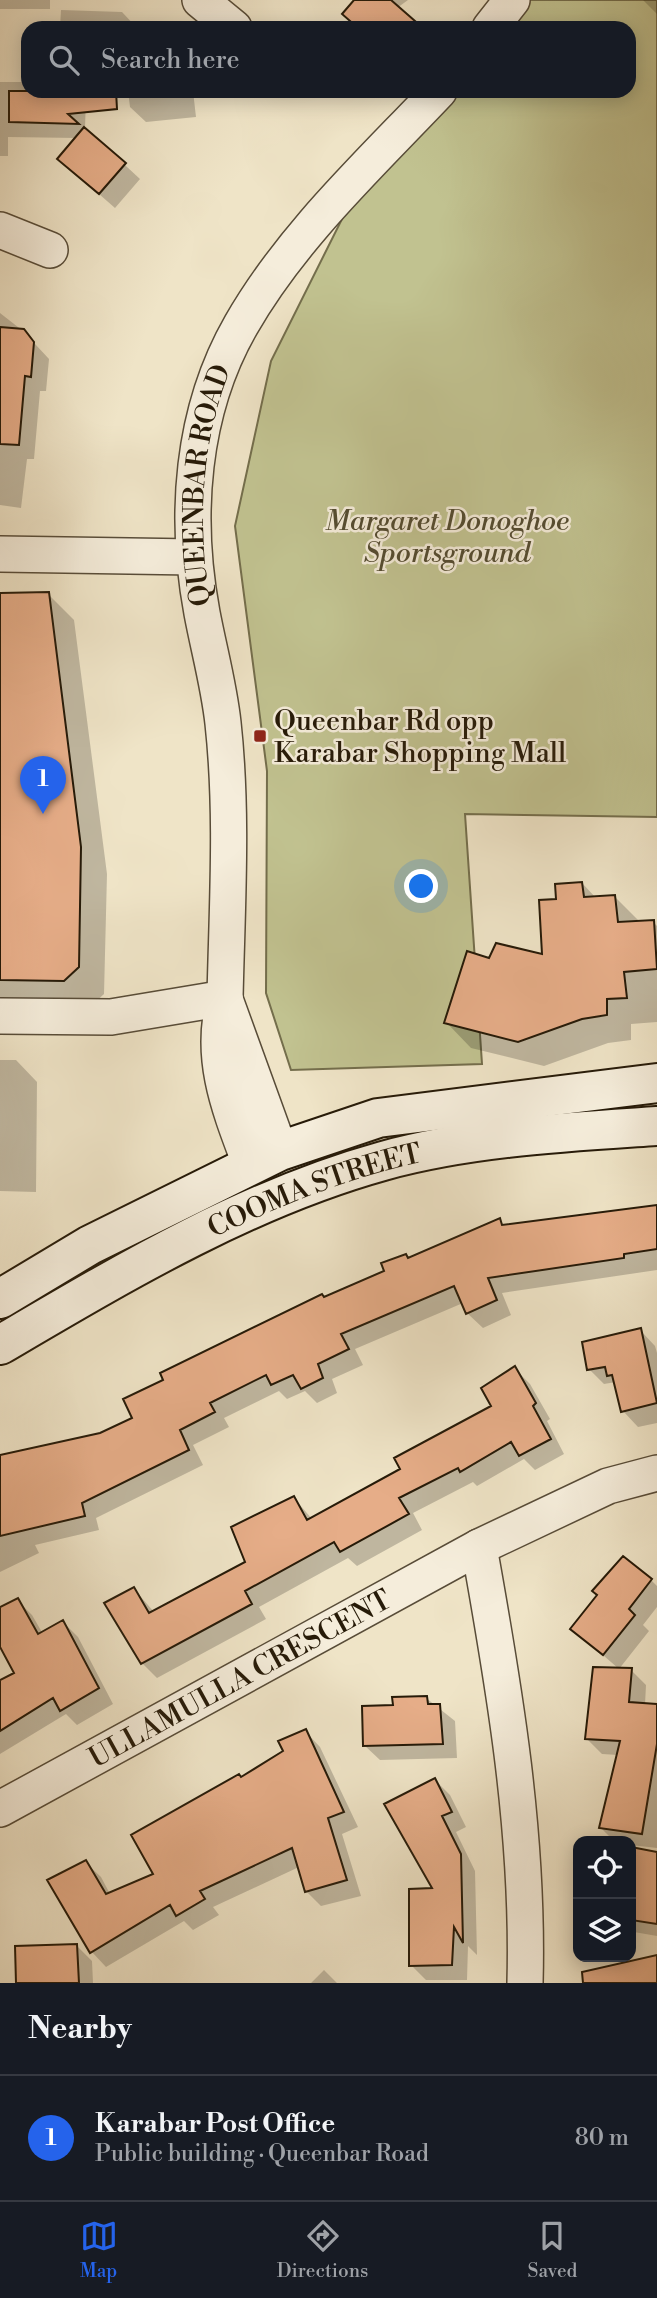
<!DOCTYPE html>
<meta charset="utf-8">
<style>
:root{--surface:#171b24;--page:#20242c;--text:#f1f3f6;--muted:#9ea1a6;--line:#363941;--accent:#2563eb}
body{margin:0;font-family:"Libre Bodoni",serif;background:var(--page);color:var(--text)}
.controls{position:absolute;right:21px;bottom:21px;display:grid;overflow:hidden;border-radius:14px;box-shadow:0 4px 18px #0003}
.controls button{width:63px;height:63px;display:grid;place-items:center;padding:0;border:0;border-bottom:2px solid var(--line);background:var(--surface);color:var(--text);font:35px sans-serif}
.you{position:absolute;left:422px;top:887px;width:24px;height:24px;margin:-18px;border:5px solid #fff;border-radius:50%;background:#1a73e8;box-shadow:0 0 0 10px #1a73e833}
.badge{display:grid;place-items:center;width:46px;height:46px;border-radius:50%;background:var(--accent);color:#fff;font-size:23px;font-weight:700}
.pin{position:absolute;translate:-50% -58px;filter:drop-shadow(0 2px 4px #0008)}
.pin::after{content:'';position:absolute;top:37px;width:24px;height:21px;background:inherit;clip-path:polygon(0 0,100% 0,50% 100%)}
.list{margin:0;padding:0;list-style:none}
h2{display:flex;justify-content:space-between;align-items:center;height:91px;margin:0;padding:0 28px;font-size:30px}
h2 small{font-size:23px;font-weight:400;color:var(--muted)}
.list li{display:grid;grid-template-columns:46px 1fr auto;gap:21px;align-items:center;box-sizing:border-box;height:126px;padding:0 28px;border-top:2px solid var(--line)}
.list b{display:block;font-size:26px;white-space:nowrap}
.list p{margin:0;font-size:23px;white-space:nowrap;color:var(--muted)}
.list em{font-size:23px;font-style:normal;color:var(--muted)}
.icon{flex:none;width:38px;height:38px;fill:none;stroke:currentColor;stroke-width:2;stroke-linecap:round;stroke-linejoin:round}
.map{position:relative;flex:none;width:657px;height:1983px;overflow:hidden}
.search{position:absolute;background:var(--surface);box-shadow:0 4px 18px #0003;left:21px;right:21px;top:21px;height:77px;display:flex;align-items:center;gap:18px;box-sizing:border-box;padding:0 24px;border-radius:21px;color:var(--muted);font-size:26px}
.sheet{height:217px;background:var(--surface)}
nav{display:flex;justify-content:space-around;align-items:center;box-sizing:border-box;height:98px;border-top:2px solid var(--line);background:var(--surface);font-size:19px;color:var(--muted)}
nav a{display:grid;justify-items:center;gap:4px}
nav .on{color:var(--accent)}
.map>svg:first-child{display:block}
.green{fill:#c1c290;stroke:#746e4c;stroke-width:2}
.shadow{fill:#0003}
.building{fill:#e6ad88;stroke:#261a08;stroke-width:2}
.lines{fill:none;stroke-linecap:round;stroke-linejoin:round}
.street-casing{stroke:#584c38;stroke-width:38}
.secondary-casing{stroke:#261a08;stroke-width:42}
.street{stroke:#f5eddb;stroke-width:35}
.secondary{stroke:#f5eddb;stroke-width:38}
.poi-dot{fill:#8f2418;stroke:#f5eddb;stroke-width:2.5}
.labels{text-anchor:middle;stroke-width:5;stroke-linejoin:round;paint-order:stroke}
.street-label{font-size:28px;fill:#261a08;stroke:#f5eddb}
.park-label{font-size:28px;font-style:italic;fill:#544c31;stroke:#f5eddb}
.poi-label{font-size:28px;fill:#261a08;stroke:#f5eddb;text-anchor:start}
</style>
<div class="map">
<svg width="657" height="1983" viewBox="0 0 657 1983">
<rect width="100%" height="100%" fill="#efe4c7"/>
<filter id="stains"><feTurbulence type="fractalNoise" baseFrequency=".00286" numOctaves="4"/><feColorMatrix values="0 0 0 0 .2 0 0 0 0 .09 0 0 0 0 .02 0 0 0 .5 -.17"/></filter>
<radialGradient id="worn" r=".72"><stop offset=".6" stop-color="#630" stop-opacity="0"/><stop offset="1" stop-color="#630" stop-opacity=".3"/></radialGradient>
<!-- green -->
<path class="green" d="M 516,0 L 657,0 L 657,817 L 465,814 L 482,1064 L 291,1070 L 266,993 L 267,771 L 235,526 L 271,361 L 371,161 L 434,91 L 629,91 L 629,28 L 491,28 Z"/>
<!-- shadow -->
<path class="shadow" d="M 0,0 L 50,0 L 50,9 L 0,9 Z
M 356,0 L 408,0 L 397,8 L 419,28 L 358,28 Z
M 643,0 L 657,0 L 657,14 Z
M 61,10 L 122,12 L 137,28 L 60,28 Z
M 0,82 L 28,82 L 28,91 L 79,91 L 86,98 L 85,128 L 140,179 L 115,208 L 59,159 L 77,138 L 8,137 L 8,156 L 0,156 Z
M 128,91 L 193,91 L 196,117 L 146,122 L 130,107 Z
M 0,313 L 23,331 L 49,359 L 46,391 L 40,391 L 34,459 L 27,459 L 21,508 L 0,505 Z
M 48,594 L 74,620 L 107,874 L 104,994 L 91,1006 L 0,1005 L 0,595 Z
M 582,883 L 596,898 L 615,897 L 641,923 L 653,922 L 657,926 L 657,1022 L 631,1024 L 631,1040 L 608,1043 L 544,1066 L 471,1048 L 446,1022 L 490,960 L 544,956 L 558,901 Z
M 0,1060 L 16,1060 L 37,1082 L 36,1192 L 0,1191 Z
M 657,1207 L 657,1270 L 502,1293 L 511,1315 L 483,1328 L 467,1313 L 463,1303 L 355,1349 L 363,1365 L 332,1379 L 337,1393 L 317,1403 L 305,1391 L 287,1399 L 279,1391 L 224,1418 L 229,1427 L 193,1445 L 203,1465 L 96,1518 L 99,1530 L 35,1545 L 39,1553 L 0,1572 L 0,1463 L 101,1435 L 134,1419 L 325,1299 L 499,1220 L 505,1227 Z
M 640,1330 L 655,1346 L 657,1353 L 657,1423 L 638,1427 L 623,1411 L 616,1382 L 604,1384 L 589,1369 Z
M 515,1369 L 530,1384 L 550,1419 L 547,1421 L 564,1454 L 535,1470 L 524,1459 L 477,1486 L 473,1482 L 413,1513 L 422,1530 L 357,1566 L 348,1558 L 259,1607 L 266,1619 L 157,1678 L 142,1663 L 134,1589 L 154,1612 L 248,1563 L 294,1498 L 312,1519 L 403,1470 L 493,1407 Z
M 651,1580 L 657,1586 L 657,1607 L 643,1625 L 649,1631 L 619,1669 L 573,1629 Z
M 17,1600 L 32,1615 L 43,1634 L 63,1622 L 78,1637 L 113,1704 L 77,1725 L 66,1714 L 0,1754 L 0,1682 L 16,1673 L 0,1644 L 0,1609 Z
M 631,1670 L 646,1685 L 645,1705 L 657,1706 L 657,1848 L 631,1845 L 631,1841 L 614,1841 L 601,1828 L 618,1755 L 602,1754 L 587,1739 Z
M 426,1698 L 455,1721 L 457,1758 L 380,1760 L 364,1745 L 394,1707 Z
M 305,1731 L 320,1747 L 358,1827 L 342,1834 L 361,1896 L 321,1906 L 306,1891 L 299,1867 L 213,1907 L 219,1915 L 193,1930 L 184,1921 L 106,1967 L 91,1951 L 85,1862 L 101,1877 L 110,1894 L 155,1875 L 241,1779 L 285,1751 Z
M 435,1780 L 450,1795 L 466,1827 L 456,1832 L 475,1871 L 477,1955 L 468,1946 L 467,1980 L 426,1980 L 411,1965 L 435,1890 Z
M 632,1849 L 657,1854 L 657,1936 L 634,1932 L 631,1929 Z
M 77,1946 L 92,1961 L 93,1983 L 17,1983 Z
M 324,1970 L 337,1983 L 311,1983 Z"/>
<!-- building -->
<path class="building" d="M 354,0 L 391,0 L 423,28 L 358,28 L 342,14 Z
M 9,91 L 116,91 L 117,109 L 68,114 L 79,124 L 9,122 Z
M 84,127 L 126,163 L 99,194 L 57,159 Z
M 0,327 L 24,329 L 34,342 L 31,377 L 25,376 L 19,445 L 0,444 Z
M 49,592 L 81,847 L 79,967 L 64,981 L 0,980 L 0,593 Z
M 582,882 L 584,897 L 615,895 L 618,922 L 654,920 L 657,969 L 624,972 L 627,998 L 607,999 L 607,1015 L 582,1019 L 518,1042 L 444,1023 L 467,951 L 489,958 L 496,943 L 542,954 L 539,900 L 556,899 L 555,884 Z
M 657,1205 L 657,1249 L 624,1254 L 624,1258 L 488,1278 L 497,1300 L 466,1314 L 454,1286 L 341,1334 L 349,1349 L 318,1364 L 323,1378 L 301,1389 L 293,1375 L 271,1385 L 266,1375 L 210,1403 L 215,1412 L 180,1430 L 189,1450 L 82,1503 L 85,1516 L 0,1536 L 0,1455 L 100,1433 L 132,1418 L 123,1399 L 163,1380 L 160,1373 L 322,1294 L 324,1297 L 384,1271 L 381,1263 L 406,1254 L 408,1258 L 500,1218 L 502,1225 Z
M 641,1328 L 657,1403 L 621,1412 L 612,1375 L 607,1376 L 605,1367 L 587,1370 L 582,1342 Z
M 515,1366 L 536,1403 L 533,1406 L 551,1439 L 519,1456 L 511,1442 L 460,1472 L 458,1468 L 399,1498 L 409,1514 L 340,1552 L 334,1542 L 245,1591 L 252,1604 L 141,1664 L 104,1603 L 134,1587 L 149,1613 L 245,1562 L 231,1527 L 294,1496 L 307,1520 L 400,1469 L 394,1458 L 491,1406 L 481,1388 Z
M 623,1556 L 652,1579 L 629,1609 L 635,1615 L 603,1655 L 570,1629 L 597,1595 L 592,1591 Z
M 18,1598 L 38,1634 L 63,1620 L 99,1688 L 60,1711 L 53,1698 L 0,1731 L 0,1680 L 14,1673 L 0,1647 L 0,1607 Z
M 593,1667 L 632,1668 L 629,1702 L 657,1704 L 657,1744 L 642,1834 L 599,1828 L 620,1741 L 585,1739 Z
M 427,1696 L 428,1704 L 440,1704 L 443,1744 L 363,1746 L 362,1706 L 393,1705 L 392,1697 Z
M 306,1729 L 344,1812 L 328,1818 L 347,1880 L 305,1892 L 292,1848 L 200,1891 L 205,1899 L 176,1916 L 170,1905 L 90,1953 L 47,1880 L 86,1860 L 106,1894 L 153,1874 L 131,1835 L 239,1774 L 241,1777 L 283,1751 L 278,1741 Z
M 435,1778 L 452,1812 L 442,1816 L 461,1854 L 463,1943 L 454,1927 L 452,1965 L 409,1966 L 409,1889 L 432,1888 L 384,1804 Z
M 631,1847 L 657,1852 L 657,1924 L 631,1920 Z
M 77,1944 L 79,1983 L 16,1983 L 15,1946 Z
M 657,1955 L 657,1983 L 583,1983 L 582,1972 Z"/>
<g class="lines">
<!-- street casing -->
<g class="street-casing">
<g id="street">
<path d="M 200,0 L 234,28"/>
<path d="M 490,28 L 512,0"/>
<path d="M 0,230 L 50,250"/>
<path d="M 0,554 L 194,557"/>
<path d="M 226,1002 L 280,1151"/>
<path d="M 0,1016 L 111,1017 L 225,998"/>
<path id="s1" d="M 251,1166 C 230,1110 208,1058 225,998 C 227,907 233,814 223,723 C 219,686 209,650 202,613 C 184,517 191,412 241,325 C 292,236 369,165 439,91"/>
<path d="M 479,1547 C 505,1692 529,1835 525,1983"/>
<path id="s2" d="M 0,1809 L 479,1547 L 608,1486 L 657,1473"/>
</g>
</g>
<!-- secondary casing -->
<g class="secondary-casing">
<g id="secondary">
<path d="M 0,1299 L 90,1245 L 280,1151 L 378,1118 L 657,1083"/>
<path id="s3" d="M 0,1345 C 121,1274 246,1199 383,1161 C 469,1137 568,1132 657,1126"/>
</g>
</g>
<!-- street -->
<use href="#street" class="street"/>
<!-- secondary -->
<use href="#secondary" class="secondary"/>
</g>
<!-- markers -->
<rect class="poi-dot" x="253" y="729" width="14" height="14" rx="3.5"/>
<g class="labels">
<!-- street labels -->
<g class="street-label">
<text dy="10" stroke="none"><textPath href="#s1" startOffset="690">QUEENBAR ROAD</textPath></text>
<text dy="10" stroke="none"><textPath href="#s3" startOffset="352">COOMA STREET</textPath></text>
<text dy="10" stroke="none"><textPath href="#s2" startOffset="273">ULLAMULLA CRESCENT</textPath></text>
</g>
<!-- park labels -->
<g class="park-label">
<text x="447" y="530">Margaret Donoghoe<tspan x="447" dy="32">Sportsground</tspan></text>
</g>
<!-- poi labels -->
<g class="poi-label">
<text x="274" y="730">Queenbar Rd opp<tspan x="274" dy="32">Karabar Shopping Mall</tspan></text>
</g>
</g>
<rect width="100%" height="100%" filter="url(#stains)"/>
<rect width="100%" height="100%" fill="url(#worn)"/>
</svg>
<div class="controls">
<button><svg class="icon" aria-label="locate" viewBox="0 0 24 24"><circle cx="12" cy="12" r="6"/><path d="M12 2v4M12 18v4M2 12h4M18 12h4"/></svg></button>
<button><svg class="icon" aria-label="layers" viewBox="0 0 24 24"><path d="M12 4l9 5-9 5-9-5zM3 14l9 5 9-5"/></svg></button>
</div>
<div class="you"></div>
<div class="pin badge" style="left:43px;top:814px">1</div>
<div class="search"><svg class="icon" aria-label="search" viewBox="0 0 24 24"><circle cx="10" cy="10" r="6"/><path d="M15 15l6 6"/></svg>Search here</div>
</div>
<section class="sheet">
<h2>Nearby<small></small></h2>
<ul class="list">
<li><span class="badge">1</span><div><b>Karabar Post Office</b><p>Public building · Queenbar Road</p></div><em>80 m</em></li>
</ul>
</section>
<nav>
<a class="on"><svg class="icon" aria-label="map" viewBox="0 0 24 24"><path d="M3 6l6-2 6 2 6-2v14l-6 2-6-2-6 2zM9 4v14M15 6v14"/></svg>Map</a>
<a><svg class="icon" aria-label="directions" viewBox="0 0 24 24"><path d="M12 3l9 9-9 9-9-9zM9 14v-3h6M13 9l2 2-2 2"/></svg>Directions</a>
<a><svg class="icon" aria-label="saved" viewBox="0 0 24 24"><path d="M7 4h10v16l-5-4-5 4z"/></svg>Saved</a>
</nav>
